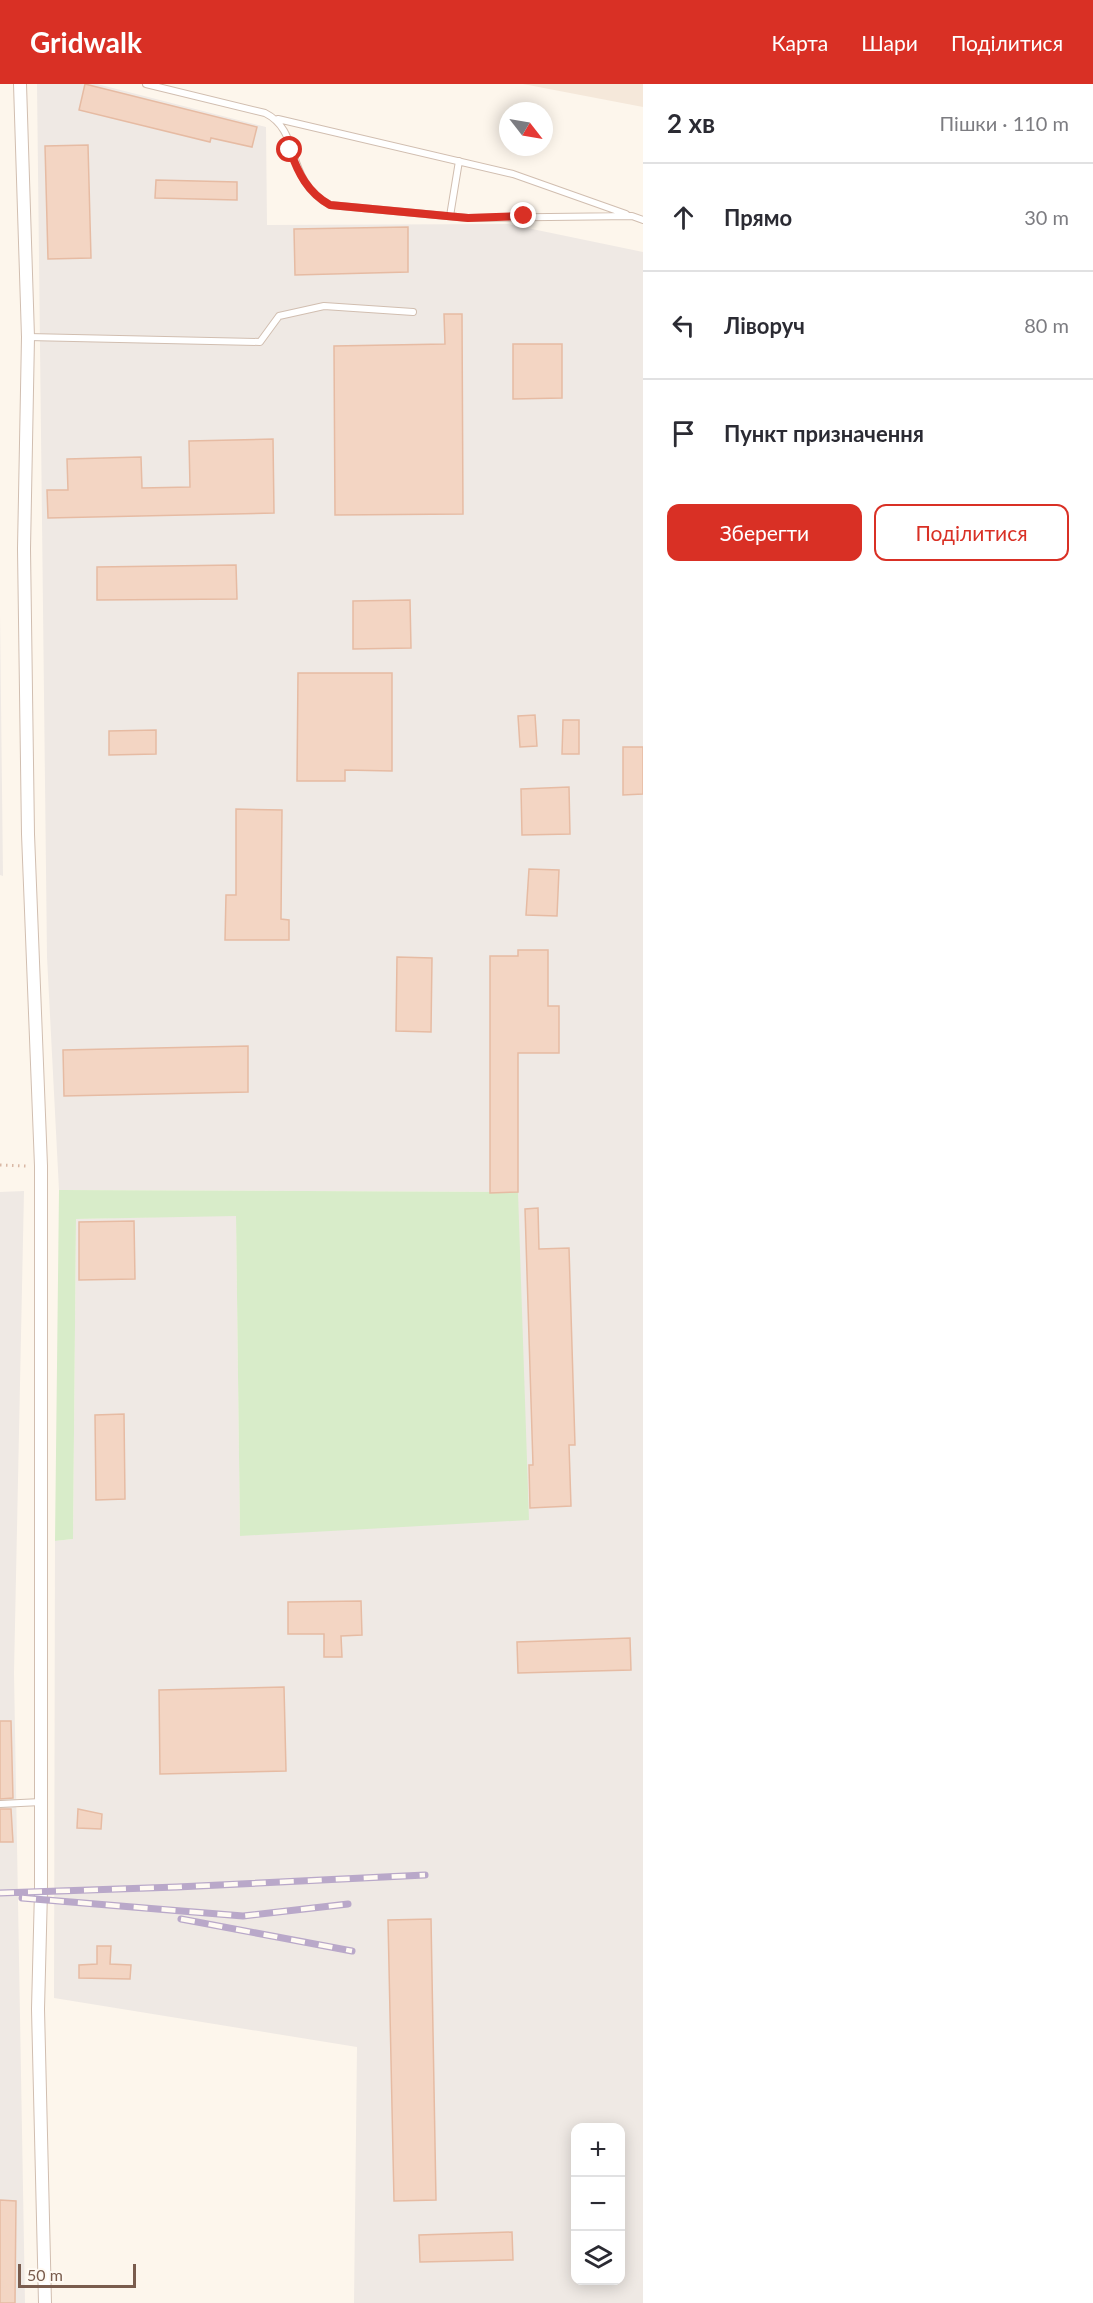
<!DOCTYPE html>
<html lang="uk">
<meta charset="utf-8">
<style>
:root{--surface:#fff;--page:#f2f2f3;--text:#2b2b33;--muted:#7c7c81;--line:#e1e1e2;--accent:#d93025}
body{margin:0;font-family:Lato,sans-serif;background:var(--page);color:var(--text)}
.controls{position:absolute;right:18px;bottom:18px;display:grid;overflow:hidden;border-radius:12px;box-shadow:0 3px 15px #0003}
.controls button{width:54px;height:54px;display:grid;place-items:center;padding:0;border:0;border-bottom:2px solid var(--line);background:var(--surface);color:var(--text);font:30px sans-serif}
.compass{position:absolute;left:499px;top:18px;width:54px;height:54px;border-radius:50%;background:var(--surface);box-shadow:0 3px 15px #0003;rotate:121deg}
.scale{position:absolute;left:18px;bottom:15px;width:118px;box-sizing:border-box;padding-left:6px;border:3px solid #7a5c4d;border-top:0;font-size:16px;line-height:21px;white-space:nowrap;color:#7a5c4d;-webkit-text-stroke:4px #fffaf3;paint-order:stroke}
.stop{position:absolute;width:18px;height:18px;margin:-14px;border:4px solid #d93025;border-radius:50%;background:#fff}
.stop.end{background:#d93025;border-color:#fff;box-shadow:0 2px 6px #0008}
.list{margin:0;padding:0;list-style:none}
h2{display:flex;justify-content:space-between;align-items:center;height:78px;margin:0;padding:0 24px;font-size:26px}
h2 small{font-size:20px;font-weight:400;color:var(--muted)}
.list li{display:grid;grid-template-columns:39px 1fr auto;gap:18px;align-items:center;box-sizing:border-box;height:108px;padding:0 24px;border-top:2px solid var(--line)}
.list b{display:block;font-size:22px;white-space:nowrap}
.list em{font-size:20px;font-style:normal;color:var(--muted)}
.actions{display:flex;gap:12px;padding:18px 24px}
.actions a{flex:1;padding:14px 0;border:2px solid var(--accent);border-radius:12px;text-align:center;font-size:21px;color:var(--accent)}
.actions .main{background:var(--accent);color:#fff}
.icon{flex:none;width:33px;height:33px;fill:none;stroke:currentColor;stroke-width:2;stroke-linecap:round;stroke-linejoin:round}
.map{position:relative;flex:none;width:643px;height:2219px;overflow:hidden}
header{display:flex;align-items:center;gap:36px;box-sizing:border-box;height:84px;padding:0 30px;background:var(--accent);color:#fff}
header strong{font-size:28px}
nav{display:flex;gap:33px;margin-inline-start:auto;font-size:21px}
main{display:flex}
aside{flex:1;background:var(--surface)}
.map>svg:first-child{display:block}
.residential{fill:#f5e8da}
.industrial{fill:#efe9e4;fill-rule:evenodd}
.green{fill:#d8ecc9}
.building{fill:#f3d5c3;stroke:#e6bba3;stroke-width:1.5}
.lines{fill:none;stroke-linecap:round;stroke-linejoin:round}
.service-casing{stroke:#d1beb0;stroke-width:8}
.minor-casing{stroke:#d1beb0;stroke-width:14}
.path{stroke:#d9b8a5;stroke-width:3;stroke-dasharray:1.5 4.5;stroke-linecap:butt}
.service{stroke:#fff;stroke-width:6}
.minor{stroke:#fff;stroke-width:12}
.rail-casing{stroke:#b9a8c9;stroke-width:7}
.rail{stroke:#fffaf3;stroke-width:4.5;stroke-dasharray:14;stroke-linecap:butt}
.route{stroke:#d93025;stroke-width:8}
</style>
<header>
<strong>Gridwalk</strong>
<nav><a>Карта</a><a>Шари</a><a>Поділитися</a></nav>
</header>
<main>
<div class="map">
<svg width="643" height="2219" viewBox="0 0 643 2219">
<rect width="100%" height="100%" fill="#fdf6ec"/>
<!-- residential -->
<path class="residential" d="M 523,0 L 643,0 L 643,23 Z"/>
<!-- industrial -->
<path class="industrial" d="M 37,0 L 97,0 L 266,43 L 267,141 L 508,140 L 643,168 L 643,2219 L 354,2219 L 357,1963 L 54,1914 L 55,1457 L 73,1455 L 76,1135 L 236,1131 L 240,1452 L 518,1108 L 59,1106 L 47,873 ZM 576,2044 L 620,2044 L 620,2196 L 576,2196 Z
M 0,529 L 3,792 L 0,791 Z
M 24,1107 L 14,1589 L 25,2219 L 0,2219 L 0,1108 Z"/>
<!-- green -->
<path class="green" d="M 59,1106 L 518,1108 L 529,1436 L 240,1452 L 236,1132 L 76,1135 L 73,1455 L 55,1457 Z"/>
<!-- building -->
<path class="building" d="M 85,0 L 257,43 L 252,63 L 211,54 L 210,58 L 79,26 Z
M 88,61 L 91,174 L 48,175 L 45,62 Z
M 156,96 L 237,98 L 237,116 L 155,114 Z
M 408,143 L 408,188 L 295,191 L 294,145 Z
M 444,230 L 462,230 L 463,430 L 335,431 L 334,262 L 445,260 Z
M 513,260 L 562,260 L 562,314 L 513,315 Z
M 273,355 L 274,429 L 48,434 L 47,406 L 68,406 L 67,375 L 141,373 L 142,404 L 190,403 L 189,357 Z
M 236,481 L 237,515 L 97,516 L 97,483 Z
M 410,516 L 411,564 L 353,565 L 353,517 Z
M 298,589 L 392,589 L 392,687 L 345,686 L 345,697 L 297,697 Z
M 535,631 L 537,662 L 520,663 L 518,632 Z
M 563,636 L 579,636 L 579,670 L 562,670 Z
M 156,646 L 156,670 L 109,671 L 109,647 Z
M 623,663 L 643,663 L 643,710 L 623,711 Z
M 569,703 L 570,750 L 522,751 L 521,705 Z
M 236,725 L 282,726 L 281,835 L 289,836 L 289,856 L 225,856 L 226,811 L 236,811 Z
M 529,785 L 559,786 L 557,832 L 526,831 Z
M 518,866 L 548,866 L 548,922 L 559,922 L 559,969 L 518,969 L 518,1108 L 490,1109 L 490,872 L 518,872 Z
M 397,873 L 432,874 L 431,948 L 396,947 Z
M 248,962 L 248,1008 L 64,1012 L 63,966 Z
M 538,1124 L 539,1165 L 569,1164 L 575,1361 L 569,1361 L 571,1422 L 530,1424 L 529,1381 L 533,1381 L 525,1125 Z
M 134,1137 L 135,1195 L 79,1196 L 79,1138 Z
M 124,1330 L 125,1415 L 96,1416 L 95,1331 Z
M 361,1517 L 362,1551 L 341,1552 L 342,1573 L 324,1573 L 324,1550 L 288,1550 L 288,1518 Z
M 630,1554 L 631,1586 L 518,1589 L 517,1558 Z
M 284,1603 L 286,1687 L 160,1690 L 159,1606 Z
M 0,1637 L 11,1637 L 13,1714 L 0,1715 Z
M 0,1725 L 11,1725 L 13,1758 L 0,1758 Z
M 78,1725 L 102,1730 L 101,1745 L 77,1744 Z
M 431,1835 L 436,2116 L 394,2117 L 388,1836 Z
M 97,1862 L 111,1862 L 110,1880 L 131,1881 L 130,1895 L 79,1894 L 79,1881 L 97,1880 Z
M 0,2116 L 16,2117 L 15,2219 L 0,2219 Z
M 512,2148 L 513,2176 L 420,2178 L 419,2151 Z"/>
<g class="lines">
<!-- service casing -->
<g class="service-casing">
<path id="service" d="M 146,0 L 265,29 C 303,48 283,95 330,121 L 468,134 L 632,132 L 643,136
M 278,35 L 513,90 L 626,130
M 450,132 L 459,77
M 28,253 L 260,258 L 279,232 L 324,222 L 413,228
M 0,1720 L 41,1718"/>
</g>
<!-- minor casing -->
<g class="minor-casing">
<path id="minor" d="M 20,0 L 28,253 L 24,465 L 28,750 L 41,1082 L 41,1807 L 38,1925 L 45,2219"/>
</g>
<!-- path -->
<path class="path" d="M 0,1081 L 27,1082"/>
<!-- service -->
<use href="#service" class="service"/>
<!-- minor -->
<use href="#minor" class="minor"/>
<!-- rail casing -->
<g class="rail-casing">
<path id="rail" d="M 0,1809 L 177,1803 L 425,1791
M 22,1814 L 243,1832 L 348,1820
M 181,1835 L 352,1867"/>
</g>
<!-- rail -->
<use href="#rail" class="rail"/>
</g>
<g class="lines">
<!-- route -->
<path class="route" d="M 290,66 C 298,89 308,109 330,121 L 468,134 L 524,132"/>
</g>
</svg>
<div class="controls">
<button>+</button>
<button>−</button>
<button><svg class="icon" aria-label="layers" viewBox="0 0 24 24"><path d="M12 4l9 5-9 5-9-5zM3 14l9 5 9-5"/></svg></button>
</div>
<svg class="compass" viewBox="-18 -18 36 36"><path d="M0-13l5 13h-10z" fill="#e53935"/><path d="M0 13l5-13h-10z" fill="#7c7c81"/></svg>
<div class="scale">50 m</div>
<div class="stop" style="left:290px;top:66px"></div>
<div class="stop end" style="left:524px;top:132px"></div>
</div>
<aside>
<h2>2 хв<small>Пішки · 110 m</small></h2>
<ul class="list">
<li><svg class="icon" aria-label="ahead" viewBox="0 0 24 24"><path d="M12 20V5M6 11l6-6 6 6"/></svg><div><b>Прямо</b></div><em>30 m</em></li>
<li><svg class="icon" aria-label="left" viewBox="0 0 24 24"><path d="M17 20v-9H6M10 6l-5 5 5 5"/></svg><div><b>Ліворуч</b></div><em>80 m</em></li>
<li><svg class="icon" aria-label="arrive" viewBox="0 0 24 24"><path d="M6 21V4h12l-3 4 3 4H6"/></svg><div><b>Пункт призначення</b></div></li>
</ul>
<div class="actions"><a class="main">Зберегти</a><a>Поділитися</a></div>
</aside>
</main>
